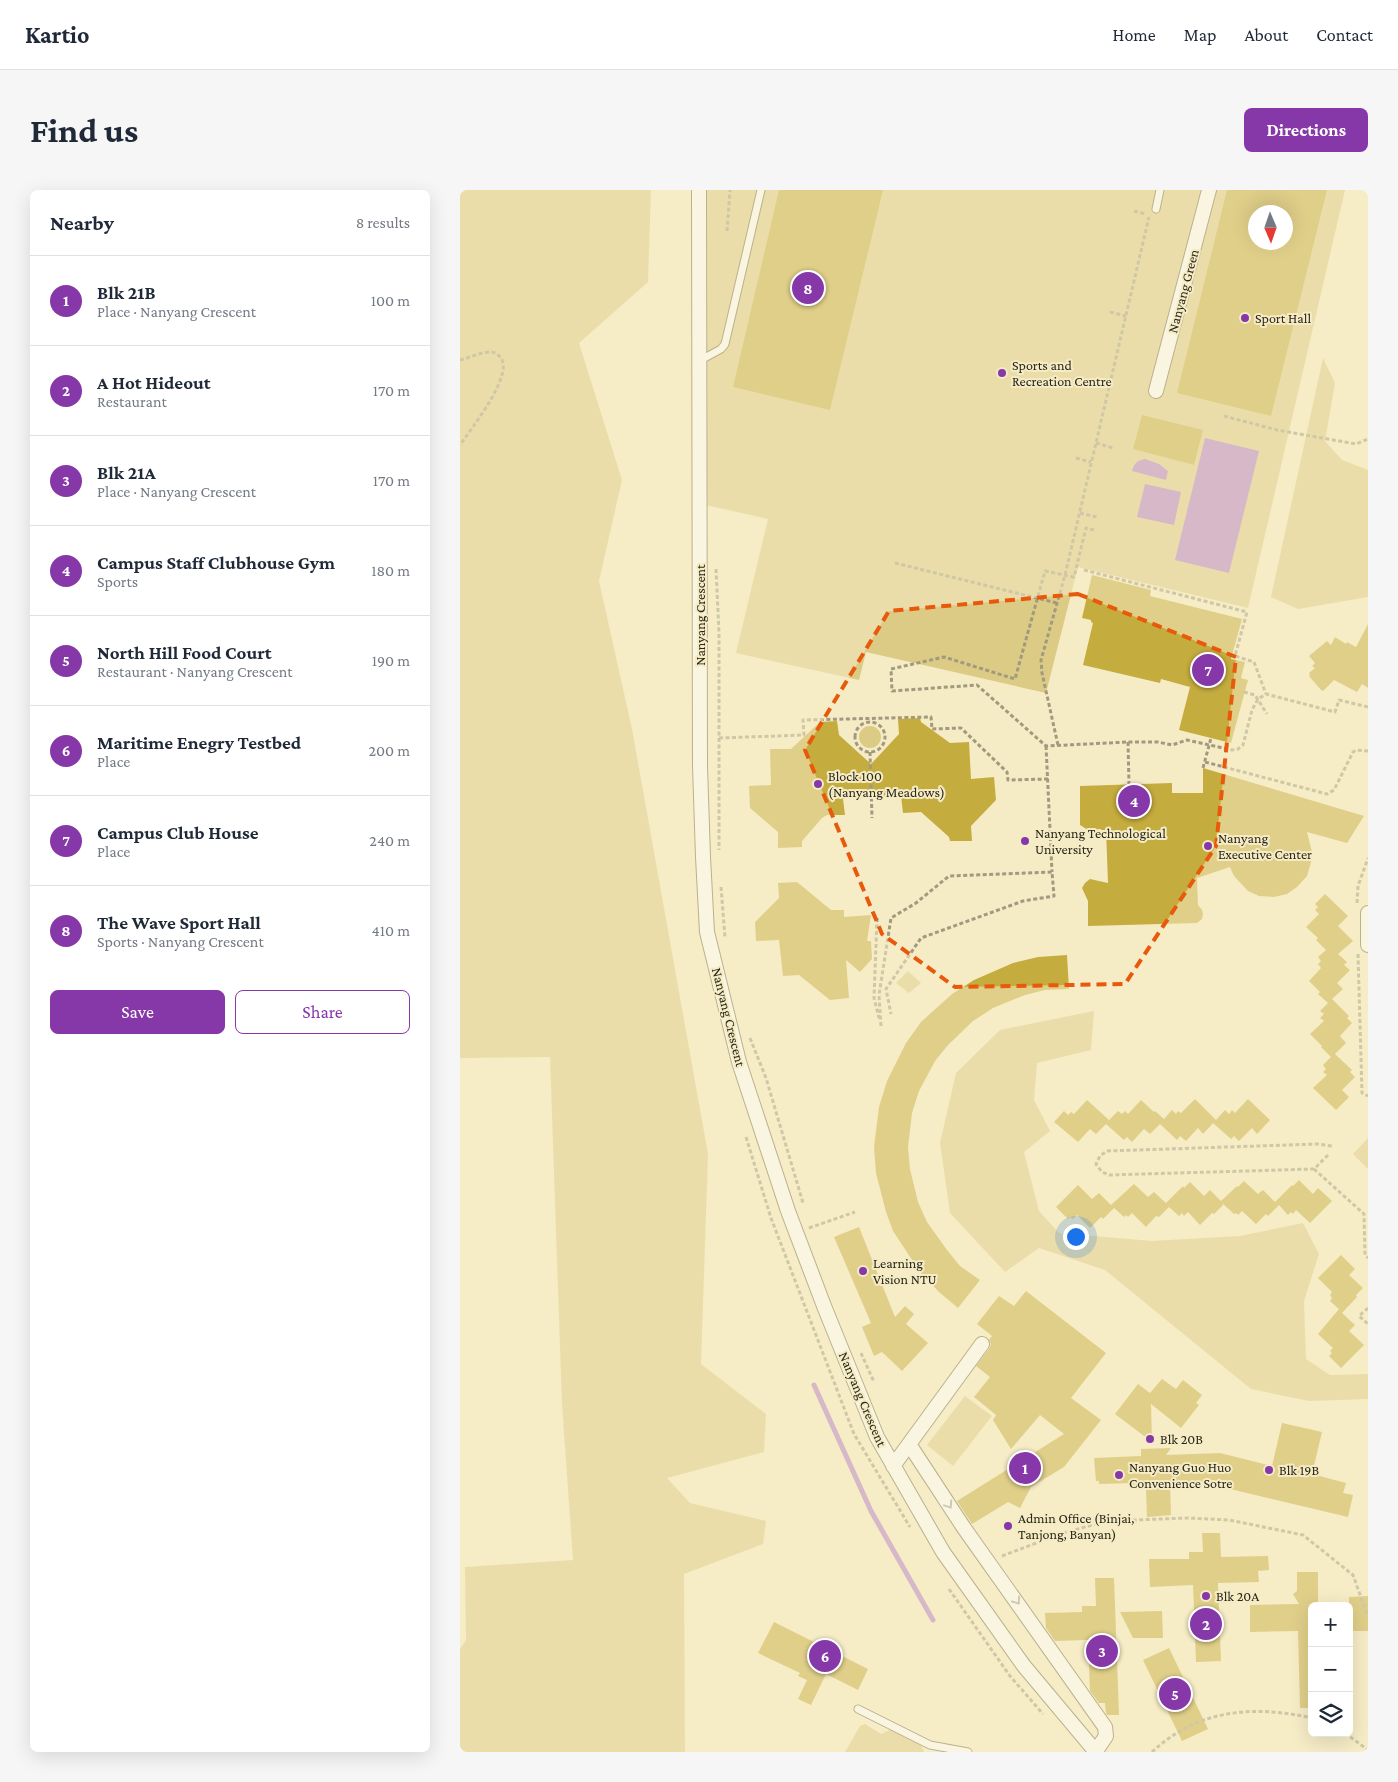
<!DOCTYPE html>
<meta charset="utf-8">
<style>
:root{--surface:#fff;--page:#f6f6f7;--text:#1f2937;--muted:#747a83;--line:#e0e1e3;--accent:#8637a8}
body{margin:0;font-family:"Crimson Pro",serif;background:var(--page);color:var(--text)}
.controls{position:absolute;right:15px;bottom:15px;display:grid;overflow:hidden;border-radius:8px;box-shadow:0 5px 20px #0002}
.controls button{width:45px;height:45px;display:grid;place-items:center;padding:0;border:0;border-bottom:1px solid var(--line);background:var(--surface);color:var(--text);font:25px sans-serif}
.compass{position:absolute;left:788px;top:15px;width:45px;height:45px;border-radius:50%;background:var(--surface);box-shadow:0 5px 20px #0002;rotate:178deg}
.you{position:absolute;left:615px;top:1046px;width:18px;height:18px;margin:-12px;border:4px solid #fff;border-radius:50%;background:#1a73e8;box-shadow:0 0 0 8px #1a73e833}
.badge{display:grid;place-items:center;width:32px;height:32px;border-radius:50%;background:var(--accent);color:#fff;font-size:16px;font-weight:700}
.pin{position:absolute;translate:-50% -50%;border:2px solid #fff;box-shadow:0 1px 5px #0006}
.list{margin:0;padding:0;list-style:none}
h2{display:flex;justify-content:space-between;align-items:center;height:65px;margin:0;padding:0 20px;font-size:21px}
h2 small{font-size:16px;font-weight:400;color:var(--muted)}
.list li{display:grid;grid-template-columns:32px 1fr auto;gap:15px;align-items:center;box-sizing:border-box;height:90px;padding:0 20px;border-top:1px solid var(--line)}
.list b{display:block;font-size:19px;white-space:nowrap}
.list p{margin:0;font-size:16px;white-space:nowrap;color:var(--muted)}
.list em{font-size:16px;font-style:normal;color:var(--muted)}
.actions{display:flex;gap:10px;padding:15px 20px}
.actions a{flex:1;padding:11px 0;border:1px solid var(--accent);border-radius:8px;text-align:center;font-size:18px;color:var(--accent)}
.actions .main{background:var(--accent);color:#fff}
.icon{flex:none;width:28px;height:28px;fill:none;stroke:currentColor;stroke-width:2;stroke-linecap:round;stroke-linejoin:round}
.map{position:relative;flex:none;width:908px;height:1562px;overflow:hidden;border-radius:8px}
header{display:flex;align-items:center;gap:30px;box-sizing:border-box;height:70px;padding:0 25px;background:var(--surface);border-bottom:1px solid var(--line)}
header strong{font-size:24px}
nav{display:flex;gap:28px;margin-inline-start:auto;font-size:18px}
.intro{display:flex;align-items:center;justify-content:space-between;box-sizing:border-box;height:120px;padding:0 30px}
h1{margin:0;font-size:35px}
.button{padding:12px 22px;border-radius:8px;background:var(--accent);color:#fff;font-size:18px;font-weight:700}
main{display:flex;gap:30px;padding:0 30px}
aside{flex:1;background:var(--surface);border-radius:8px;box-shadow:0 5px 20px #0002}
.map>svg:first-child{display:block}
.green{fill:#dccb85;fill-rule:evenodd}
.water{fill:#af79c9}
.lines{fill:none;stroke-linecap:round;stroke-linejoin:round}
.stream{stroke:#af79c9;stroke-width:5}
.building{fill:#c5ac3f;fill-rule:evenodd}
.service-casing{stroke:#716948;stroke-width:9}
.minor-casing{stroke:#716948;stroke-width:16}
.path{stroke:#a19a7e;stroke-width:3;stroke-dasharray:4 2.5;stroke-linecap:butt}
.service{stroke:#fff;stroke-width:7}
.minor{stroke:#fff;stroke-width:14}
.oneway{stroke:#9f9e98}
.marked{fill:none;stroke:#e8590c;stroke-width:4;stroke-dasharray:10 6;stroke-linejoin:round}
.poi-dot{fill:#8637a8;stroke:#f5ecc6;stroke-width:2}
.labels{text-anchor:middle;stroke-width:4;stroke-linejoin:round;paint-order:stroke}
.street-label{font-size:14px;fill:#2a2719;stroke:#f5ecc6}
.poi-label{font-size:14px;fill:#2a2719;stroke:#f5ecc6;text-anchor:start}
</style>
<header>
<strong>Kartio</strong>
<nav><a>Home</a><a>Map</a><a>About</a><a>Contact</a></nav>
</header>
<div class="intro"><h1>Find us</h1><a class="button">Directions</a></div>
<main>
<aside>
<h2>Nearby<small>8 results</small></h2>
<ul class="list">
<li><span class="badge">1</span><div><b>Blk 21B</b><p>Place · Nanyang Crescent</p></div><em>100 m</em></li>
<li><span class="badge">2</span><div><b>A Hot Hideout</b><p>Restaurant</p></div><em>170 m</em></li>
<li><span class="badge">3</span><div><b>Blk 21A</b><p>Place · Nanyang Crescent</p></div><em>170 m</em></li>
<li><span class="badge">4</span><div><b>Campus Staff Clubhouse Gym</b><p>Sports</p></div><em>180 m</em></li>
<li><span class="badge">5</span><div><b>North Hill Food Court</b><p>Restaurant · Nanyang Crescent</p></div><em>190 m</em></li>
<li><span class="badge">6</span><div><b>Maritime Enegry Testbed</b><p>Place</p></div><em>200 m</em></li>
<li><span class="badge">7</span><div><b>Campus Club House</b><p>Place</p></div><em>240 m</em></li>
<li><span class="badge">8</span><div><b>The Wave Sport Hall</b><p>Sports · Nanyang Crescent</p></div><em>410 m</em></li>
</ul>
<div class="actions"><a class="main">Save</a><a>Share</a></div>
</aside>
<div class="map">
<svg width="908" height="1562" viewBox="0 0 908 1562">
<rect width="100%" height="100%" fill="#f5ecc6"/>
<!-- green -->
<path class="green" d="M 0,0 L 191,0 L 188,92 L 119,153 L 162,290 L 139,391 L 172,539 L 248,964 L 241,1174 L 306,1224 L 304,1262 L 207,1288 L 230,1313 L 306,1331 L 303,1354 L 224,1384 L 225,1562 L 0,1562 L 0,1459 L 6,1450 L 5,1377 L 113,1370 L 102,1214 L 90,867 L 0,868 Z
M 240,0 L 885,0 L 788,418 L 618,377 L 586,503 L 406,462 L 399,490 L 276,463 L 308,329 L 241,314 ZM 796,22 L 826,22 L 826,52 L 796,52 Z
M 863,168 L 875,193 L 865,251 L 882,270 L 908,280 L 908,407 L 838,419 L 811,407 Z
M399 547a11 11 0 1 1 22 0a11 11 0 1 1-22 0Z
M 448,781 L 461,793 L 449,803 L 436,793 Z
M 634,821 L 631,860 L 577,873 L 574,910 L 590,941 L 564,962 L 579,1021 L 599,1043 L 692,1051 L 780,1046 L 843,1033 L 859,1064 L 844,1111 L 846,1169 L 870,1185 L 908,1184 L 908,1209 L 849,1211 L 791,1199 L 645,1080 L 579,1058 L 545,1082 L 490,1023 L 480,953 L 496,883 L 540,840 Z
M 908,948 L 908,979 L 893,964 Z
M 505,1206 L 532,1226 L 493,1276 L 467,1255 Z
M 405,1534 L 421,1544 L 434,1538 L 460,1552 L 464,1562 L 466,1562 L 385,1562 L 400,1536 Z"/>
<!-- water -->
<path class="water" d="M 745,248 L 799,261 L 769,383 L 715,370 Z
M 685,269 L 699,274 L 708,281 L 706,290 L 672,281 C 674,273 677,271 685,269 Z
M 685,294 L 721,302 L 714,335 L 677,327 Z"/>
<g class="lines">
<!-- stream -->
<path class="stream" d="M 354,1195 L 411,1321 L 473,1430"/>
</g>
<!-- building -->
<path class="building" d="M 319,0 L 423,0 L 370,220 L 273,197 Z
M 767,0 L 867,0 L 811,226 L 717,203 ZM 796,22 L 826,22 L 826,52 L 796,52 Z
M 682,225 L 743,240 L 734,275 L 673,259 Z
M 632,385 L 691,400 L 690,406 L 782,429 L 771,469 L 785,472 L 781,488 L 788,490 L 771,553 L 719,540 L 730,497 L 701,489 L 700,493 L 623,475 L 633,433 L 631,432 L 631,430 L 622,428 Z
M 908,434 L 908,498 L 902,494 L 897,502 L 874,490 L 863,501 L 861,500 L 849,486 L 850,485 L 849,483 L 855,478 L 852,476 L 855,473 L 849,466 L 867,451 L 871,455 L 875,447 L 886,454 L 887,452 L 896,457 Z
M 460,528 L 461,532 L 490,553 L 509,552 L 511,589 L 534,587 L 536,610 L 511,636 L 512,651 L 490,651 L 489,647 L 461,622 L 443,623 L 441,606 L 411,607 L 383,609 L 385,625 L 367,625 L 362,628 L 342,651 L 342,657 L 318,658 L 318,642 L 290,618 L 289,596 L 311,595 L 310,559 L 331,559 L 360,532 L 377,531 L 379,545 L 411,574 L 439,544 L 438,529 Z
M 743,578 L 904,626 L 887,653 L 847,642 L 852,662 L 851,672 L 847,686 L 837,697 L 827,704 L 814,707 L 799,706 L 788,701 L 774,686 L 770,677 L 737,688 L 738,715 L 742,720 L 743,724 L 742,729 L 737,733 L 628,736 L 628,711 L 622,698 L 625,693 L 630,689 L 648,693 L 646,640 L 641,640 L 641,639 L 628,640 L 620,635 L 620,596 L 712,593 L 712,603 L 743,603 Z
M 337,692 L 371,720 L 384,720 L 384,727 L 411,725 L 407,751 L 411,751 L 412,769 L 400,782 L 386,770 L 389,808 L 370,810 L 339,785 L 323,786 L 319,750 L 296,751 L 295,732 L 319,708 L 318,693 Z
M 865,704 L 888,726 L 878,736 L 893,751 L 878,764 L 887,772 L 884,775 L 890,780 L 877,793 L 883,799 L 872,809 L 889,826 L 887,828 L 892,833 L 880,846 L 886,853 L 875,864 L 892,880 L 890,882 L 895,887 L 882,900 L 889,907 L 876,920 L 853,898 L 867,885 L 863,882 L 866,879 L 863,875 L 873,865 L 871,867 L 861,857 L 862,856 L 850,844 L 864,831 L 860,828 L 864,824 L 860,821 L 870,811 L 868,813 L 858,804 L 860,802 L 849,791 L 861,778 L 858,774 L 861,771 L 858,767 L 866,760 L 856,750 L 858,748 L 846,737 L 859,724 L 855,720 L 858,717 L 855,714 Z
M 607,765 L 609,799 L 585,800 L 565,805 L 533,818 L 513,831 L 488,855 L 475,871 L 459,901 L 452,923 L 448,957 L 450,979 L 458,1012 L 467,1032 L 487,1060 L 500,1076 L 520,1090 L 498,1118 L 479,1102 L 460,1082 L 433,1041 L 426,1022 L 416,983 L 414,957 L 419,917 L 427,891 L 446,853 L 461,832 L 492,804 L 514,790 L 553,773 L 578,767 Z
M 735,909 L 756,930 L 765,920 L 769,924 L 772,920 L 775,923 L 788,909 L 810,930 L 797,944 L 792,938 L 779,951 L 774,946 L 771,949 L 753,933 L 756,930 L 743,944 L 738,938 L 726,951 L 720,946 L 717,950 L 700,934 L 703,931 L 690,944 L 684,939 L 672,952 L 667,947 L 664,950 L 646,934 L 649,931 L 636,944 L 630,939 L 618,952 L 594,932 L 604,921 L 608,925 L 611,922 L 614,924 L 627,910 L 649,930 L 658,921 L 662,924 L 665,921 L 668,924 L 681,910 L 694,922 L 695,921 L 704,929 L 712,920 L 716,924 L 718,921 L 721,923 Z
M 839,990 L 853,1004 L 858,998 L 872,1011 L 850,1033 L 836,1020 L 833,1024 L 831,1022 L 828,1025 L 819,1015 L 808,1026 L 806,1024 L 796,1034 L 782,1021 L 778,1025 L 776,1023 L 774,1024 L 762,1013 L 764,1014 L 754,1024 L 752,1023 L 740,1035 L 728,1022 L 724,1026 L 722,1023 L 719,1026 L 709,1017 L 699,1027 L 696,1026 L 686,1037 L 672,1023 L 668,1027 L 666,1025 L 664,1027 L 652,1016 L 654,1018 L 643,1029 L 641,1027 L 630,1038 L 617,1025 L 613,1029 L 610,1027 L 608,1029 L 596,1017 L 618,995 L 632,1009 L 639,1003 L 651,1015 L 674,994 L 688,1007 L 694,1002 L 707,1014 L 706,1013 L 723,996 L 724,998 L 730,992 L 744,1006 L 750,1000 L 761,1011 L 777,996 L 778,997 L 784,991 L 798,1004 L 803,1000 L 816,1013 L 815,1012 L 832,995 L 833,996 Z
M 399,1037 L 435,1127 L 445,1116 L 454,1124 L 446,1134 L 468,1153 L 442,1181 L 422,1162 L 414,1166 L 402,1137 L 411,1133 L 374,1047 Z
M 881,1065 L 895,1079 L 889,1085 L 903,1098 L 896,1105 L 897,1107 L 882,1123 L 895,1135 L 889,1141 L 904,1155 L 881,1178 L 869,1166 L 872,1163 L 870,1161 L 873,1158 L 858,1144 L 879,1119 L 881,1121 L 870,1111 L 872,1108 L 870,1105 L 872,1102 L 858,1088 Z
M 566,1101 L 646,1163 L 611,1208 L 641,1230 L 604,1277 L 571,1297 L 560,1318 L 548,1312 L 512,1334 L 497,1311 L 604,1244 L 580,1225 L 551,1259 L 533,1230 L 536,1225 L 514,1207 L 530,1187 L 516,1176 L 529,1159 L 531,1154 L 529,1150 L 532,1146 L 517,1134 L 539,1106 L 554,1116 Z
M 702,1189 L 716,1199 L 723,1190 L 742,1205 L 736,1213 L 739,1215 L 721,1238 L 691,1214 L 692,1252 L 655,1224 L 678,1194 L 690,1203 Z
M 822,1233 L 862,1242 L 852,1284 L 886,1293 L 883,1303 L 893,1305 L 888,1327 L 766,1298 L 768,1291 L 710,1293 L 711,1325 L 687,1327 L 686,1298 L 674,1299 L 673,1293 L 639,1294 L 639,1291 L 636,1291 L 634,1268 L 681,1266 L 681,1259 L 711,1258 L 706,1265 L 760,1263 L 812,1276 Z
M 742,1343 L 760,1343 L 761,1367 L 808,1366 L 809,1380 L 798,1381 L 799,1392 L 758,1393 L 761,1471 L 736,1472 L 733,1395 L 690,1397 L 689,1369 L 729,1369 L 729,1362 L 743,1362 Z
M 837,1382 L 858,1382 L 858,1416 L 852,1416 L 852,1518 L 840,1518 L 838,1441 L 790,1442 L 790,1415 L 839,1414 L 833,1404 L 837,1401 Z
M 635,1388 L 654,1388 L 659,1525 L 647,1525 L 646,1523 L 645,1513 L 639,1513 L 630,1501 L 628,1450 L 595,1451 L 586,1438 L 585,1423 L 622,1422 L 622,1416 L 636,1416 Z
M 908,1406 L 908,1441 L 889,1441 L 889,1407 Z
M 702,1421 L 703,1448 L 673,1448 L 660,1422 Z
M 314,1432 L 408,1479 L 398,1500 L 366,1484 L 351,1515 L 338,1509 L 347,1490 L 338,1486 L 340,1483 L 298,1463 Z
M 709,1458 L 748,1539 L 722,1551 L 683,1470 Z"/>
<g class="lines">
<!-- service casing -->
<g class="service-casing">
<path id="service" d="M 696,19 L 700,0
M 239,171 L 261,159 L 265,154 L 301,0
M 398,1519 L 470,1555 L 508,1562"/>
</g>
<!-- minor casing -->
<g class="minor-casing">
<path id="minor" d="M 239,0 L 240,576 L 243,667 L 247,742 L 279,872 L 328,1021 L 364,1116 L 417,1247 L 483,1362 L 564,1476 L 636,1562
M 696,201 L 749,0
M 908,723 L 908,755
M 449,1254 L 504,1338 L 645,1537 L 646,1546 L 636,1561
M 433,1276 L 522,1154"/>
</g>
<!-- path -->
<path class="path" d="M 674,21 L 686,24
M 267,41 L 270,0
M 650,122 L 666,126
M 0,170 C 9,168 21,162 30,162 C 34,162 38,164 40,167 C 56,183 10,240 0,255
M 764,226 L 817,240 L 896,254 L 908,249
M 636,253 L 653,258
M 616,268 L 631,272
M 620,323 L 637,327
M 634,340 L 626,338 L 614,387 L 585,381 L 555,489 L 484,467 L 431,479 L 432,501 L 517,495 L 586,556 L 668,552 L 698,552 L 712,555 L 727,550 L 772,560 L 778,559 L 783,555 L 792,520 L 798,509 L 806,504 L 875,522 L 879,510 L 908,517
M 435,373 L 597,413
M 256,379 L 259,443 L 259,660
M 624,380 L 787,422 L 775,466 L 794,472 L 806,504
M 784,502 L 795,505 L 807,524
M395 547a15 15 0 1 1 30 0a15 15 0 1 1-30 0Z
M 259,548 L 344,545 L 343,530 L 471,527 L 472,539 L 501,538 L 547,582 L 548,590 L 588,589
M 668,552 L 669,594
M 598,555 L 582,483 L 581,470 L 605,385 L 689,27
M 586,556 L 592,682
M 410,562 L 412,628
M 745,572 L 867,604 L 874,600 L 893,562 L 896,560 L 908,561
M 743,578 L 751,548
M 261,697 L 265,748
M 897,713 L 898,696 L 908,668
M 417,728 L 414,808 L 419,828
M 898,764 L 902,903 L 908,906
M 421,836 L 419,805 L 431,728 L 456,713 L 489,686 L 592,682 L 594,706 L 563,711 L 461,748 L 426,799 L 431,824
M 290,848 L 306,888 L 343,1013
M 286,947 L 311,1028 L 394,1244 L 450,1337
M 868,965 L 854,979 L 649,985 L 642,982 L 636,974 L 640,966 L 647,961 L 858,954 L 872,956
M 854,979 L 904,1024 L 905,1065 L 908,1068
M 349,1038 L 395,1022
M 908,1118 L 899,1126 L 908,1134
M 401,1163 L 414,1192
M 542,1366 L 603,1343 L 647,1331 L 728,1328 L 769,1330 L 843,1345 L 893,1385 L 908,1427
M 489,1399 L 550,1486 L 583,1524
M 885,1543 L 908,1560
M 692,1562 C 738,1519 793,1515 852,1528"/>
<!-- service -->
<use href="#service" class="service"/>
<!-- minor -->
<use href="#minor" class="minor"/>
</g>
<!-- one-way arrows -->
<defs><path id="oneway-chevron" d="M-2-3.5L2.5 0L-2 3.5" fill="none" stroke-width="1.6" stroke-linecap="round" stroke-linejoin="round" transform="scale(1.25)"/></defs>
<g class="oneway">
<use href="#oneway-chevron" transform="translate(489 1315) rotate(56)"/>
<use href="#oneway-chevron" transform="translate(557 1411) rotate(55)"/>
</g>
<!-- marked area -->
<path d="M0 0H908V1562H0ZM 618,404 L 776,467 L 756,656 L 665,794 L 495,797 L 422,744 L 345,560 L 429,421 Z" fill="#f5ecc6" fill-opacity=".55" fill-rule="evenodd"/>
<path class="marked" d="M 618,404 L 776,467 L 756,656 L 665,794 L 495,797 L 422,744 L 345,560 L 429,421 Z"/>
<!-- markers -->
<g class="poi-dot">
<circle cx="785" cy="128" r="5"/>
<circle cx="542" cy="183" r="5"/>
<circle cx="358" cy="594" r="5"/>
<circle cx="565" cy="651" r="5"/>
<circle cx="748" cy="656" r="5"/>
<circle cx="403" cy="1081" r="5"/>
<circle cx="690" cy="1249" r="5"/>
<circle cx="809" cy="1280" r="5"/>
<circle cx="659" cy="1285" r="5"/>
<circle cx="548" cy="1336" r="5"/>
<circle cx="746" cy="1406" r="5"/>
</g>
<g class="labels">
<!-- street labels -->
<g class="street-label">
<text transform="translate(723 101) rotate(-75)" y="5">Nanyang Green</text>
<text transform="translate(240 425) rotate(-90)" y="5">Nanyang Crescent</text>
<text transform="translate(269 827) rotate(76)" y="5">Nanyang Crescent</text>
<text transform="translate(403 1209) rotate(67)" y="5">Nanyang Crescent</text>
</g>
<!-- poi labels -->
<g class="poi-label">
<text x="795" y="133">Sport Hall</text>
<text x="552" y="180">Sports and<tspan x="552" dy="16">Recreation Centre</tspan></text>
<text x="368" y="591">Block 100<tspan x="368" dy="16">(Nanyang Meadows)</tspan></text>
<text x="575" y="648">Nanyang Technological<tspan x="575" dy="16">University</tspan></text>
<text x="758" y="653">Nanyang<tspan x="758" dy="16">Executive Center</tspan></text>
<text x="413" y="1078">Learning<tspan x="413" dy="16">Vision NTU</tspan></text>
<text x="700" y="1254">Blk 20B</text>
<text x="669" y="1282">Nanyang Guo Huo<tspan x="669" dy="16">Convenience Sotre</tspan></text>
<text x="819" y="1285">Blk 19B</text>
<text x="558" y="1333">Admin Office (Binjai,<tspan x="558" dy="16">Tanjong, Banyan)</tspan></text>
<text x="756" y="1411">Blk 20A</text>
</g>
</g>
</svg>
<div class="controls">
<button>+</button>
<button>−</button>
<button><svg class="icon" aria-label="layers" viewBox="0 0 24 24"><path d="M12 4l9 5-9 5-9-5zM3 14l9 5 9-5"/></svg></button>
</div>
<svg class="compass" viewBox="-18 -18 36 36"><path d="M0-13l5 13h-10z" fill="#e53935"/><path d="M0 13l5-13h-10z" fill="#747a83"/></svg>
<div class="you"></div>
<div class="pin badge" style="left:565px;top:1278px">1</div>
<div class="pin badge" style="left:746px;top:1434px">2</div>
<div class="pin badge" style="left:642px;top:1461px">3</div>
<div class="pin badge" style="left:674px;top:611px">4</div>
<div class="pin badge" style="left:715px;top:1504px">5</div>
<div class="pin badge" style="left:365px;top:1466px">6</div>
<div class="pin badge" style="left:748px;top:480px">7</div>
<div class="pin badge" style="left:348px;top:98px">8</div>
</div>
</main>
